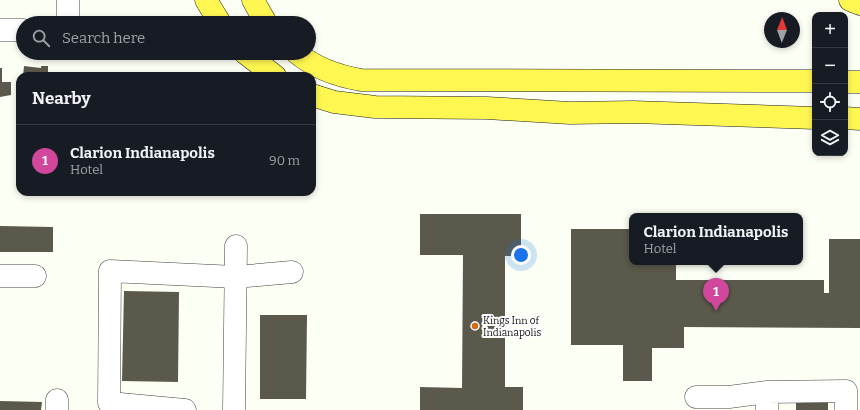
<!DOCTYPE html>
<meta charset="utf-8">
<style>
:root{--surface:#171b24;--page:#20242c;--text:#f1f3f6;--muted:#9ea1a6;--line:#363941;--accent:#d93025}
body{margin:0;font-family:Bitter,serif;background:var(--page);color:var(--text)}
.controls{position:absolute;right:12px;top:12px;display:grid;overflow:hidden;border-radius:8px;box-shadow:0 2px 6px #0003}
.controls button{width:36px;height:36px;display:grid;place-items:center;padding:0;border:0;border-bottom:1px solid var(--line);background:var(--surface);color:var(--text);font:20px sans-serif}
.compass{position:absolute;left:764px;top:12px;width:36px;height:36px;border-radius:50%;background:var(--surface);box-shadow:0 2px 6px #0003;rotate:1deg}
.you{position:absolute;left:521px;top:255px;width:14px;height:14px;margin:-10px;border:3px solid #fff;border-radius:50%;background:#1a73e8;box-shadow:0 0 0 6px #1a73e833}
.badge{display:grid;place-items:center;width:26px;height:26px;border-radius:50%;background:var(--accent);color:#fff;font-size:13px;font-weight:700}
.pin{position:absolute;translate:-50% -33px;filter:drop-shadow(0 1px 2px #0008)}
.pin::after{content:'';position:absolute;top:21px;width:14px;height:12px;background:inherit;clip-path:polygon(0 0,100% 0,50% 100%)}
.popup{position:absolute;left:629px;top:213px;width:174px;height:52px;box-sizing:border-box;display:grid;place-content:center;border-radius:8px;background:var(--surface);filter:drop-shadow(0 1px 3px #0005);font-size:13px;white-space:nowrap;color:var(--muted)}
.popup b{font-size:15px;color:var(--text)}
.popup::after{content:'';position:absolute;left:50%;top:100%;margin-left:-8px;border:8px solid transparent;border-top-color:var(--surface)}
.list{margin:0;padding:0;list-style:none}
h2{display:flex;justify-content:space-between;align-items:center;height:52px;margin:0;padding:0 16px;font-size:17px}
h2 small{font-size:13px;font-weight:400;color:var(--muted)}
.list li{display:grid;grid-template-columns:26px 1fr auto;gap:12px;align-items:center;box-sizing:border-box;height:72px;padding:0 16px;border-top:1px solid var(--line)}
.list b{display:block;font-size:15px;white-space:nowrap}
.list p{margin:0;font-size:13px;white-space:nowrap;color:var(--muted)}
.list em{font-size:13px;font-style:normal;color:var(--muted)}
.icon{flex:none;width:22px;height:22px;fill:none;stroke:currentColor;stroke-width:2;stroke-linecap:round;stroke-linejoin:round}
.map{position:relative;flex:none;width:860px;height:410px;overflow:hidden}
.search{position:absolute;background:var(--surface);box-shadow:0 2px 6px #0003;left:16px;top:16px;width:300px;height:44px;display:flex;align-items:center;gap:10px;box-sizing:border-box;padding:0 14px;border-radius:22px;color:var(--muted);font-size:15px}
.panel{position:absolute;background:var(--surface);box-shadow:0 2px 6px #0003;left:16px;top:72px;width:300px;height:124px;border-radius:12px}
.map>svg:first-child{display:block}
.building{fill:#5a594b}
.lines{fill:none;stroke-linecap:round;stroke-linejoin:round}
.minor-casing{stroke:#434343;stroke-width:23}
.highway-casing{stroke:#212121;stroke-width:23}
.minor{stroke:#fff;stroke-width:22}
.highway{stroke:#fff751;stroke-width:22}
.poi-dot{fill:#d16b18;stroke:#fff;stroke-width:1.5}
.labels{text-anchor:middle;stroke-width:4;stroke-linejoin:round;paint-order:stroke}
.poi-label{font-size:10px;fill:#101010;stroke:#fff;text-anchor:start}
</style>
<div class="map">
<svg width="860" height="410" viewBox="0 0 860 410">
<rect width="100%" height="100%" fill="#fcfff3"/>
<!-- building -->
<path class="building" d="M 24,66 L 41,68 L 41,66 L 48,66 L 48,76 L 23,76 Z
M 0,68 L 2,68 L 2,82 L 11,82 L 11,95 L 0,97 Z
M 420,214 L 521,214 L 521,256 L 505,256 L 505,387 L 523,387 L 523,410 L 420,410 L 420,387 L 462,388 L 463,255 L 420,255 Z
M 0,226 L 53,227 L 53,252 L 0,252 Z
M 571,229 L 632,229 L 632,262 L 676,262 L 676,280 L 824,280 L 824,293 L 829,293 L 829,239 L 860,239 L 860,328 L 684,327 L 684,348 L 652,348 L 652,381 L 623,381 L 623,345 L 571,345 Z
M 124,291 L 179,292 L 178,382 L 122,381 Z
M 260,315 L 307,315 L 306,399 L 260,399 Z
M 0,401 L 42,402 L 41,410 L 0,410 Z
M 796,402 L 828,402 L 828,410 L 796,410 Z"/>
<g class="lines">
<!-- minor casing -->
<g class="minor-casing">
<path id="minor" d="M 68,23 L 68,0
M 0,30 L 23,30
M 0,276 L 35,276
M 696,397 L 729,397 L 767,392
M 57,400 L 57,410
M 185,410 L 109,403 L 110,271 L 236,277 L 292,272
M 234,410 L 236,246
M 767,410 L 767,392 L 846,391 L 846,410"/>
</g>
<!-- highway casing -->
<g class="highway-casing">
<path id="highway" d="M 206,0 L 220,23
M 253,0 L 266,23
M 850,0 L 860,4
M 245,53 L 275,76
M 297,53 C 315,68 338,76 361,80 L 815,81
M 845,82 L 860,82
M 312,95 L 334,102 L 375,107 L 487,108 L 570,113 L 633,112 L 815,118
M 845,118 L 860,119"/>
</g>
<!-- minor -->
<use href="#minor" class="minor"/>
<!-- highway -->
<use href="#highway" class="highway"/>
</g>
<!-- markers -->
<circle class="poi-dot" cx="475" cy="326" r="4"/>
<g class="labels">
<!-- poi labels -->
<g class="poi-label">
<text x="483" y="324">Kings Inn of<tspan x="483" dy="12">Indianapolis</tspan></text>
</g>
</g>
</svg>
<div class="controls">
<button>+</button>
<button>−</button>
<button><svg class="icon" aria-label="locate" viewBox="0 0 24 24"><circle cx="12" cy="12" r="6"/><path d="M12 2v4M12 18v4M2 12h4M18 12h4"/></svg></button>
<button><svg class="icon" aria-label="layers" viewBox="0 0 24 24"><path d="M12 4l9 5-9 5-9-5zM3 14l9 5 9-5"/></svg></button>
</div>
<svg class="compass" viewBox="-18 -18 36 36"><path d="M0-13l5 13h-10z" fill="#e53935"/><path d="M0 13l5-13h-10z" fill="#9ea1a6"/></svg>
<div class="you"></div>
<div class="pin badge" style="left:716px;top:311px;background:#d1479c">1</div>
<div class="popup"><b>Clarion Indianapolis</b>Hotel</div>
<div class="search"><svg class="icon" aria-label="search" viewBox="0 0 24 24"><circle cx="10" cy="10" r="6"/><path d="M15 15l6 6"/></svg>Search here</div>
<section class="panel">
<h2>Nearby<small></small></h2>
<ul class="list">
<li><span class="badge" style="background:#d1479c">1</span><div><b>Clarion Indianapolis</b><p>Hotel</p></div><em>90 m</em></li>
</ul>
</section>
</div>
